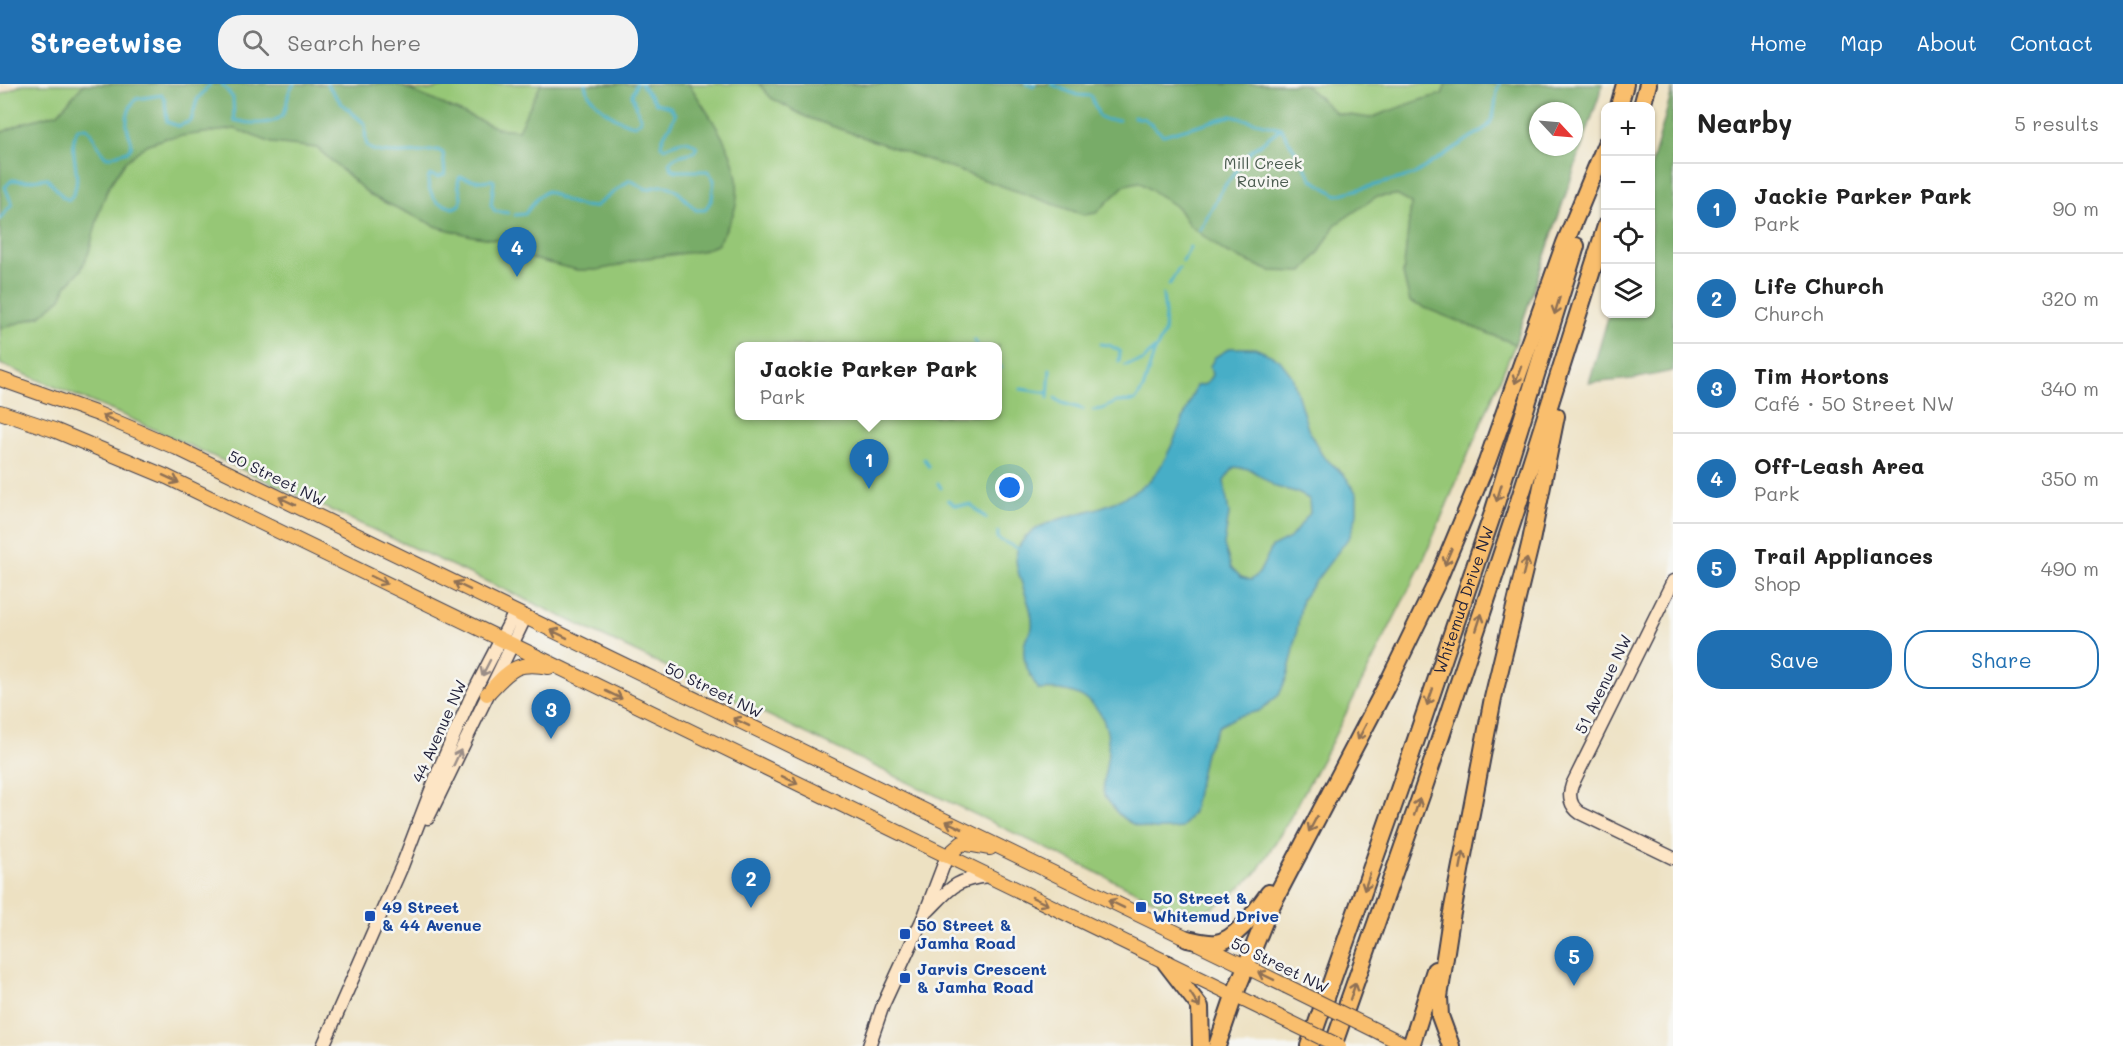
<!DOCTYPE html>
<meta charset="utf-8">
<style>
:root{--surface:#fff;--page:#f2f2f2;--text:#222;--muted:#767676;--line:#e0e0e0;--accent:#1f6fb2}
body{margin:0;font-family:Mali,sans-serif;background:var(--page);color:var(--text)}
.controls{position:absolute;right:18px;top:18px;display:grid;overflow:hidden;border-radius:12px;box-shadow:0 2px 4px #0004}
.controls button{width:54px;height:54px;display:grid;place-items:center;padding:0;border:0;border-bottom:2px solid var(--line);background:var(--surface);color:var(--text);font:30px sans-serif}
.compass{position:absolute;left:1529px;top:18px;width:54px;height:54px;border-radius:50%;background:var(--surface);box-shadow:0 2px 4px #0004;rotate:116deg}
.you{position:absolute;left:1010px;top:404px;width:21px;height:21px;margin:-15px;border:4px solid #fff;border-radius:50%;background:#1a73e8;box-shadow:0 0 0 9px #1a73e833}
.badge{display:grid;place-items:center;width:39px;height:39px;border-radius:50%;background:var(--accent);color:#fff;font-size:20px;font-weight:700}
.pin{position:absolute;translate:-50% -50px;filter:drop-shadow(0 2px 3px #0008)}
.pin::after{content:'';position:absolute;top:32px;width:21px;height:18px;background:inherit;clip-path:polygon(0 0,100% 0,50% 100%)}
.popup{position:absolute;left:735px;top:258px;width:267px;height:78px;box-sizing:border-box;display:grid;place-content:center;border-radius:12px;background:var(--surface);filter:drop-shadow(0 2px 4px #0005);font-size:20px;white-space:nowrap;color:var(--muted)}
.popup b{font-size:22px;color:var(--text)}
.popup::after{content:'';position:absolute;left:50%;top:100%;margin-left:-12px;border:12px solid transparent;border-top-color:var(--surface)}
.list{margin:0;padding:0;list-style:none}
h2{display:flex;justify-content:space-between;align-items:center;height:78px;margin:0;padding:0 24px;font-size:26px}
h2 small{font-size:20px;font-weight:400;color:var(--muted)}
.list li{display:grid;grid-template-columns:39px 1fr auto;gap:18px;align-items:center;box-sizing:border-box;height:90px;padding:0 24px;border-top:2px solid var(--line)}
.list b{display:block;font-size:22px;white-space:nowrap}
.list p{margin:0;font-size:20px;white-space:nowrap;color:var(--muted)}
.list em{font-size:20px;font-style:normal;color:var(--muted)}
.actions{display:flex;gap:12px;padding:18px 24px}
.actions a{flex:1;padding:14px 0;border:2px solid var(--accent);border-radius:24px;text-align:center;font-size:21px;color:var(--accent)}
.actions .main{background:var(--accent);color:#fff}
.icon{flex:none;width:33px;height:33px;fill:none;stroke:currentColor;stroke-width:2;stroke-linecap:round;stroke-linejoin:round}
.map{position:relative;flex:none;width:1673px;height:962px;overflow:hidden}
header{display:flex;align-items:center;gap:36px;box-sizing:border-box;height:84px;padding:0 30px;background:var(--accent);color:#fff}
header strong{font-size:28px}
nav{display:flex;gap:33px;margin-inline-start:auto;font-size:21px}
.search{width:420px;height:54px;background:var(--page);display:flex;align-items:center;gap:15px;box-sizing:border-box;padding:0 21px;border-radius:24px;color:var(--muted);font-size:22px}
main{display:flex}
aside{flex:1;background:var(--surface)}
.map>svg:first-child{display:block}
.green{fill:#96c776;stroke:#5c7458;stroke-width:1.5;fill-rule:evenodd}
.forest{fill:#78ac67;stroke:#4d6751;stroke-width:1.5;fill-rule:evenodd}
.water{fill:#47aec7;stroke:#346881;stroke-width:1.5;fill-rule:evenodd}
.lines{fill:none;stroke-linecap:round;stroke-linejoin:round}
.stream{stroke:#47aec7;stroke-width:3}
.secondary-casing{stroke:#403f4f;stroke-width:15}
.primary-casing{stroke:#403f4f;stroke-width:16}
.highway-casing{stroke:#403f4f;stroke-width:20}
.secondary{stroke:#fde5c5;stroke-width:12}
.primary{stroke:#f9be6d;stroke-width:14}
.highway{stroke:#f9be6d;stroke-width:16}
.primary-bridge-casing{stroke:#403f4f;stroke-width:16;stroke-linecap:butt}
.primary-bridge{stroke:#f9be6d;stroke-width:14}
.oneway{stroke:#8e7054}
.oneway2{stroke:#9a8d87}
.transit-dot{fill:#1a4fb4;stroke:#f6f6f2;stroke-width:2}
.labels{text-anchor:middle;stroke-width:5;stroke-linejoin:round;paint-order:stroke}
.park-label{font-size:16px;fill:#4b5c50;stroke:#f6f6f2}
.street-label{font-size:16px;fill:#22223b;stroke:#f6f6f2}
.transit-label{font-size:16px;font-weight:bold;fill:#164399;stroke:#f6f6f2;text-anchor:start}
</style>
<header>
<strong>Streetwise</strong>
<div class="search"><svg class="icon" aria-label="search" viewBox="0 0 24 24"><circle cx="10" cy="10" r="6"/><path d="M15 15l6 6"/></svg>Search here</div>
<nav><a>Home</a><a>Map</a><a>About</a><a>Contact</a></nav>
</header>
<main>
<div class="map">
<svg width="1673" height="962" viewBox="0 0 1673 962">
<rect width="100%" height="100%" fill="#f6f6f2"/>
<filter id="ink" filterUnits="userSpaceOnUse"><feTurbulence type="fractalNoise" baseFrequency=".0167" numOctaves="2"/><feDisplacementMap in="SourceGraphic" scale="12" xChannelSelector="R" yChannelSelector="G"/><feConvolveMatrix kernelMatrix="1 2 1 2 8 2 1 2 1" color-interpolation-filters="sRGB"/></filter>
<filter id="wash" filterUnits="userSpaceOnUse"><feTurbulence type="fractalNoise" baseFrequency=".008" numOctaves="4" result="noise"/><feDisplacementMap in="SourceGraphic" scale="24" xChannelSelector="R" yChannelSelector="G"/><feGaussianBlur stdDeviation="1.35" result="paint"/><feColorMatrix in="noise" values="0 0 0 0 0 0 0 0 0 0 0 0 0 0 0 0 0 1.4 0 .05"/><feComposite in="paint" operator="in"/></filter>
<g filter="url(#wash)">
<rect width="100%" height="100%" fill="#ede1c2"/>
<!-- green -->
<path class="green" d="M 23,0 L 396,0 C 417,9 430,8 451,0 L 1603,0 L 1515,260 L 1422,479 L 1330,661 L 1285,743 L 1256,789 L 1232,811 L 1212,824 L 1194,827 L 1173,825 L 527,516 L 125,332 L 0,280 L 0,11 ZM 1538,27 L 1574,27 L 1574,63 L 1538,63 ZM 740,262 L 998,262 L 998,332 L 740,332 Z"/>
<!-- forest -->
<path class="forest" d="M 84,0 L 396,0 L 497,44 L 518,46 L 541,0 L 689,0 C 713,38 749,80 734,128 C 730,139 723,151 717,161 L 701,167 L 639,175 L 617,182 L 597,186 L 577,186 L 529,174 L 521,165 L 506,157 L 472,152 L 438,143 L 371,112 L 317,64 L 272,59 L 235,45 L 166,54 L 146,61 L 125,78 L 109,102 L 100,125 L 89,168 L 81,186 L 67,201 L 61,214 L 40,232 L 0,245 L 0,49 L 26,38 L 58,29 Z
M 759,0 L 1304,0 L 1336,29 L 1370,34 L 1420,16 L 1442,10 L 1446,0 L 1603,0 L 1515,260 L 1410,218 L 1403,190 L 1411,119 L 1396,111 L 1376,113 L 1335,141 L 1320,167 L 1303,188 L 1270,187 L 1225,168 L 1189,141 L 1178,124 L 1139,98 L 1125,101 L 1096,129 L 1084,131 L 806,33 L 771,14 ZM 1538,27 L 1574,27 L 1574,63 L 1538,63 Z
M 1673,4 L 1673,287 L 1633,295 L 1589,299 L 1609,230 L 1650,230 L 1651,83 Z"/>
<!-- water -->
<path class="water" d="M 1230,264 L 1255,264 L 1279,275 L 1292,292 L 1308,345 L 1322,371 L 1345,392 L 1357,410 L 1357,430 L 1350,452 L 1302,515 L 1293,570 L 1287,593 L 1279,611 L 1259,627 L 1238,632 L 1219,642 L 1205,668 L 1193,728 L 1182,744 C 1155,747 1129,747 1112,722 C 1110,719 1105,714 1104,711 C 1102,702 1107,679 1108,669 C 1111,623 1082,602 1039,606 C 1029,591 1019,573 1026,555 C 1028,551 1032,547 1032,543 C 1035,522 1011,486 1017,467 C 1028,435 1080,432 1107,421 C 1123,415 1138,407 1150,396 C 1168,379 1186,326 1196,302 L 1206,300 L 1212,291 L 1210,282 L 1215,273 ZM 1234,383 L 1250,385 L 1276,403 L 1296,408 L 1309,415 L 1310,429 L 1290,454 L 1272,463 L 1259,489 L 1251,496 L 1241,493 L 1231,483 L 1224,461 L 1229,430 L 1224,397 Z"/>
<g class="lines">
<!-- stream -->
<path class="stream" d="M 222,0 L 233,14 L 234,36 C 248,40 280,43 285,26 C 289,15 286,9 294,0
M 327,0 L 342,20 L 365,40 C 366,46 364,58 368,63 C 378,73 424,68 438,66 L 443,69 L 445,90 L 439,93 L 430,91 C 425,99 431,111 437,118 L 453,124 L 460,121 C 465,111 454,101 460,93 L 480,97 L 492,96 L 494,97 L 491,121 L 495,127 L 508,129
M 585,0 C 588,18 618,39 635,41 L 641,36 L 632,11 L 636,0
M 1026,0 L 1033,2 L 1035,0
M 1051,0 L 1077,11 L 1091,12 L 1099,32 L 1107,36 L 1119,36
M 1134,33 L 1145,35 L 1163,51 L 1231,32 L 1281,44 L 1313,96 L 1337,111 L 1413,91 L 1487,43 C 1497,33 1494,13 1499,0
M 515,131 L 525,130 L 538,113 L 547,107 L 566,117 L 582,122 L 594,123 L 630,96 L 646,105 C 651,105 655,102 660,102 C 677,100 685,117 696,126 L 705,126 L 712,115 L 714,96 L 708,87 L 677,87 L 672,85 L 669,79 C 676,70 684,71 694,68 L 697,63 C 687,52 677,58 665,64 L 661,62 C 661,50 673,42 675,30 L 670,23 L 656,19 L 641,0
M 0,135 L 12,120 L 5,103 L 12,96 L 25,97 L 47,94 L 63,113 L 69,116 C 88,94 64,67 78,44 L 87,44 C 96,52 97,67 107,73 C 113,73 116,70 121,69 C 140,65 128,54 127,42 C 126,32 130,21 136,15 L 162,11 L 165,16 L 167,38 L 178,42 L 191,37 L 197,16 L 210,0
M 1200,146 L 1223,104 L 1251,67 L 1281,44
M 1183,177 L 1190,163
M 1169,201 L 1179,184
M 974,256 L 977,260
M 1100,260 L 1109,261 L 1120,267 L 1119,278
M 998,281 L 1001,284
M 1125,281 L 1143,277 L 1154,265
M 1021,305 L 1048,309
M 1048,314 L 1050,285
M 1055,314 L 1062,319 L 1083,325
M 1093,326 L 1102,325 L 1116,318 L 1135,317 L 1143,305 L 1154,269 L 1164,250 L 1165,230 L 1163,211
M 924,375 L 929,383
M 938,399 L 941,404
M 948,416 L 955,421 L 971,421 L 986,434
M 998,448 L 998,455 L 1019,465"/>
</g>
</g>
<g filter="url(#ink)">
<g class="lines">
<!-- secondary casing -->
<g class="secondary-casing">
<path id="secondary" d="M 1673,497 L 1572,701 C 1568,712 1570,722 1580,729 L 1673,774
M 428,734 L 525,534
M 928,827 C 951,804 954,796 988,792
M 323,962 L 402,782 L 440,683 L 471,613 L 515,528
M 869,962 L 883,921 L 925,830 L 947,772"/>
</g>
<!-- primary casing -->
<g class="primary-casing">
<path id="primary" d="M 0,295 L 98,330 L 177,364 L 1286,902
M 0,328 L 54,346 L 167,393 L 1275,931
M 487,610 C 510,586 515,577 549,583
M 947,772 L 962,759 L 990,764
M 1381,949 L 1407,962"/>
</g>
<!-- highway casing -->
<g class="highway-casing">
<g id="highway">
<path d="M 1619,22 L 1625,0"/>
<path d="M 1642,22 L 1648,0"/>
<path d="M 1187,855 C 1197,857 1207,860 1216,859 C 1237,856 1257,825 1269,809"/>
<path d="M 1166,879 L 1200,923 L 1201,962"/>
<path d="M 1217,962 L 1234,912 L 1268,828 L 1390,595 L 1437,498 L 1487,378 L 1565,159 L 1606,60"/>
<path id="s1" d="M 1309,962 L 1401,700 L 1493,429 L 1576,162"/>
<path d="M 1333,962 L 1423,706 L 1513,436 L 1606,142"/>
<path d="M 1411,962 L 1435,886"/>
<path d="M 1451,962 L 1440,932 L 1439,913 L 1451,834 L 1493,614 L 1531,457 L 1556,332"/>
</g>
</g>
<!-- secondary -->
<use href="#secondary" class="secondary"/>
<!-- primary -->
<use href="#primary" class="primary"/>
<!-- highway -->
<use href="#highway" class="highway"/>
<!-- primary-bridge casing -->
<g class="primary-bridge-casing">
<path id="primary-bridge" d="M 1286,902 L 1381,949
M 1275,931 L 1339,962"/>
</g>
<!-- primary-bridge -->
<use href="#primary-bridge" class="primary-bridge"/>
</g>
<!-- one-way arrows -->
<defs><path id="oneway-shaft" d="M-6 0H5M1.5-3L5.5 0L1.5 3" fill="none" stroke-width="1.6" stroke-linecap="round" stroke-linejoin="round" transform="scale(1.5)"/></defs>
<g class="oneway">
<use href="#oneway-shaft" transform="translate(1557 222) rotate(107)"/>
<use href="#oneway-shaft" transform="translate(1518 291) rotate(110)"/>
<use href="#oneway-shaft" transform="translate(110 335) rotate(-156)"/>
<use href="#oneway-shaft" transform="translate(171 395) rotate(25)"/>
<use href="#oneway-shaft" transform="translate(1499 409) rotate(107)"/>
<use href="#oneway-shaft" transform="translate(287 417) rotate(-154)"/>
<use href="#oneway-shaft" transform="translate(1448 473) rotate(113)"/>
<use href="#oneway-shaft" transform="translate(1525 483) rotate(-76)"/>
<use href="#oneway-shaft" transform="translate(379 496) rotate(26)"/>
<use href="#oneway-shaft" transform="translate(462 502) rotate(-154)"/>
<use href="#oneway-shaft" transform="translate(1479 538) rotate(-72)"/>
<use href="#oneway-shaft" transform="translate(559 550) rotate(-154)"/>
<use href="#oneway-shaft" transform="translate(614 611) rotate(26)"/>
<use href="#oneway-shaft" transform="translate(1430 613) rotate(109)"/>
<use href="#oneway-shaft" transform="translate(741 638) rotate(-154)"/>
<use href="#oneway-shaft" transform="translate(1362 648) rotate(118)"/>
<use href="#oneway-shaft" transform="translate(790 696) rotate(26)"/>
<use href="#oneway-shaft" transform="translate(1417 723) rotate(-71)"/>
<use href="#oneway-shaft" transform="translate(1313 740) rotate(118)"/>
<use href="#oneway-shaft" transform="translate(954 741) rotate(-154)"/>
<use href="#oneway-shaft" transform="translate(1462 776) rotate(-79)"/>
<use href="#oneway-shaft" transform="translate(1367 798) rotate(109)"/>
<use href="#oneway-shaft" transform="translate(1040 817) rotate(26)"/>
<use href="#oneway-shaft" transform="translate(1116 820) rotate(-154)"/>
<use href="#oneway-shaft" transform="translate(1266 892) rotate(-154)"/>
<use href="#oneway-shaft" transform="translate(1353 907) rotate(-71)"/>
<use href="#oneway-shaft" transform="translate(1195 916) rotate(57)"/>
</g>
<g class="oneway2">
<use href="#oneway-shaft" transform="translate(486 584) rotate(117)"/>
<use href="#oneway-shaft" transform="translate(457 674) rotate(-65)"/>
</g>
</g>
<!-- markers -->
<g class="transit-dot">
<rect x="1135" y="817" width="12" height="12" rx="3"/>
<rect x="364" y="826" width="12" height="12" rx="3"/>
<rect x="899" y="844" width="12" height="12" rx="3"/>
<rect x="899" y="888" width="12" height="12" rx="3"/>
</g>
<g class="labels">
<!-- park labels -->
<g class="park-label">
<text x="1263" y="85">Mill Creek<tspan x="1263" dy="18">Ravine</tspan></text>
</g>
<!-- street labels -->
<g class="street-label">
<text transform="translate(277 394) rotate(26)" y="6">50 Street NW</text>
<text dy="6" stroke="none"><textPath href="#s1" startOffset="472">Whitemud Drive NW</textPath></text>
<text transform="translate(1603 600) rotate(-64)" y="6">51 Avenue NW</text>
<text transform="translate(714 606) rotate(26)" y="6">50 Street NW</text>
<text transform="translate(439 647) rotate(-66)" y="6">44 Avenue NW</text>
<text transform="translate(1280 881) rotate(26)" y="6">50 Street NW</text>
</g>
<!-- transit labels -->
<g class="transit-label">
<text x="1153" y="820">50 Street &amp;<tspan x="1153" dy="18">Whitemud Drive</tspan></text>
<text x="382" y="829">49 Street<tspan x="382" dy="18">&amp; 44 Avenue</tspan></text>
<text x="917" y="847">50 Street &amp;<tspan x="917" dy="18">Jamha Road</tspan></text>
<text x="917" y="891">Jarvis Crescent<tspan x="917" dy="18">&amp; Jamha Road</tspan></text>
</g>
</g>
</svg>
<div class="controls">
<button>+</button>
<button>−</button>
<button><svg class="icon" aria-label="locate" viewBox="0 0 24 24"><circle cx="12" cy="12" r="6"/><path d="M12 2v4M12 18v4M2 12h4M18 12h4"/></svg></button>
<button><svg class="icon" aria-label="layers" viewBox="0 0 24 24"><path d="M12 4l9 5-9 5-9-5zM3 14l9 5 9-5"/></svg></button>
</div>
<svg class="compass" viewBox="-18 -18 36 36"><path d="M0-13l5 13h-10z" fill="#e53935"/><path d="M0 13l5-13h-10z" fill="#767676"/></svg>
<div class="you"></div>
<div class="pin badge" style="left:869px;top:405px">1</div>
<div class="popup"><b>Jackie Parker Park</b>Park</div>
<div class="pin badge" style="left:751px;top:824px">2</div>
<div class="pin badge" style="left:551px;top:655px">3</div>
<div class="pin badge" style="left:517px;top:193px">4</div>
<div class="pin badge" style="left:1574px;top:902px">5</div>
</div>
<aside>
<h2>Nearby<small>5 results</small></h2>
<ul class="list">
<li><span class="badge">1</span><div><b>Jackie Parker Park</b><p>Park</p></div><em>90 m</em></li>
<li><span class="badge">2</span><div><b>Life Church</b><p>Church</p></div><em>320 m</em></li>
<li><span class="badge">3</span><div><b>Tim Hortons</b><p>Café · 50 Street NW</p></div><em>340 m</em></li>
<li><span class="badge">4</span><div><b>Off-Leash Area</b><p>Park</p></div><em>350 m</em></li>
<li><span class="badge">5</span><div><b>Trail Appliances</b><p>Shop</p></div><em>490 m</em></li>
</ul>
<div class="actions"><a class="main">Save</a><a>Share</a></div>
</aside>
</main>
